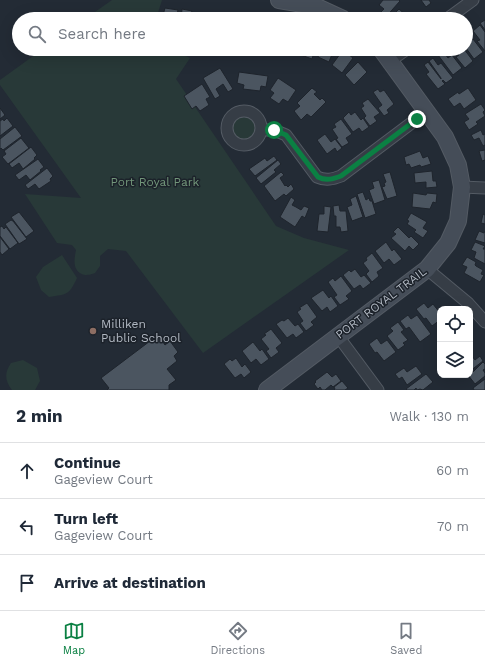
<!DOCTYPE html>
<meta charset="utf-8">
<style>
:root{--surface:#fff;--page:#f2f2f3;--text:#1f2937;--muted:#747a83;--line:#e0e1e3;--accent:#0b8043}
body{margin:0;font-family:"Work Sans",sans-serif;background:var(--page);color:var(--text)}
.controls{position:absolute;right:12px;bottom:12px;display:grid;overflow:hidden;border-radius:8px;box-shadow:0 4px 16px #0002}
.controls button{width:36px;height:36px;display:grid;place-items:center;padding:0;border:0;border-bottom:1px solid var(--line);background:var(--surface);color:var(--text);font:20px sans-serif}
.stop{position:absolute;width:12px;height:12px;margin:-9px;border:3px solid #0b8043;border-radius:50%;background:#fff}
.stop.end{background:#0b8043;border-color:#fff;box-shadow:0 1px 4px #0008}
.list{margin:0;padding:0;list-style:none}
h2{display:flex;justify-content:space-between;align-items:center;height:52px;margin:0;padding:0 16px;font-size:17px}
h2 small{font-size:13px;font-weight:400;color:var(--muted)}
.list li{display:grid;grid-template-columns:26px 1fr auto;gap:12px;align-items:center;box-sizing:border-box;height:56px;padding:0 16px;border-top:1px solid var(--line)}
.list b{display:block;font-size:15px;white-space:nowrap}
.list p{margin:0;font-size:13px;white-space:nowrap;color:var(--muted)}
.list em{font-size:13px;font-style:normal;color:var(--muted)}
.icon{flex:none;width:22px;height:22px;fill:none;stroke:currentColor;stroke-width:2;stroke-linecap:round;stroke-linejoin:round}
.map{position:relative;flex:none;width:485px;height:390px;overflow:hidden}
.search{position:absolute;background:var(--surface);box-shadow:0 4px 16px #0002;left:12px;right:12px;top:12px;height:44px;display:flex;align-items:center;gap:10px;box-sizing:border-box;padding:0 14px;border-radius:22px;color:var(--muted);font-size:15px}
.sheet{height:220px;background:var(--surface)}
nav{display:flex;justify-content:space-around;align-items:center;box-sizing:border-box;height:56px;border-top:1px solid var(--line);background:var(--surface);font-size:11px;color:var(--muted)}
nav a{display:grid;justify-items:center;gap:2px}
nav .on{color:var(--accent)}
.map>svg:first-child{display:block}
.green{fill:#283938}
.building{fill:#4b5560;stroke:#1e242c}
.lines{fill:none;stroke-linecap:round;stroke-linejoin:round}
.street-casing{stroke:#545b64;stroke-width:13}
.secondary-casing{stroke:#545b64;stroke-width:18}
.street{stroke:#363d46;stroke-width:11}
.secondary{stroke:#454d58;stroke-width:16}
.route{stroke:#0b8043;stroke-width:5}
.education-dot{fill:#8d6e63;stroke:#1c222a;stroke-width:1.5}
.labels{text-anchor:middle;stroke-width:3;stroke-linejoin:round;paint-order:stroke}
.park-label{font-size:12px;fill:#72967a;stroke:#1c222a}
.street-label{font-size:12px;fill:#b1b8c2;stroke:#1c222a}
.poi-label{font-size:12px;fill:#b1b8c2;stroke:#1c222a;text-anchor:start}
</style>
<div class="map">
<svg width="485" height="390" viewBox="0 0 485 390">
<rect width="100%" height="100%" fill="#232b35"/>
<!-- green -->
<path class="green" d="M 112,0 L 162,0 L 156,19 L 85,19 Z
M 43,49 L 171,49 L 190,58 L 176,79 L 276,226 L 304,238 L 349,250 L 203,353 L 126,251 L 108,249 L 100,256 L 100,266 L 95,273 C 93,274 88,275 85,275 C 72,272 74,260 76,250 L 72,245 L 57,243 L 25,194 L 81,198 L 0,85 L 0,80 Z
M232 129a12 12 0 1 1 24 0a12 12 0 1 1-24 0Z
M 62,255 L 77,278 C 69,295 68,294 49,297 L 41,290 L 36,277 L 43,267 Z
M 23,360 L 37,368 L 40,381 L 35,390 L 12,390 C 5,381 4,373 11,363 Z"/>
<!-- building -->
<path class="building" d="M 383,0 L 399,0 L 400,1 L 384,19 L 379,14 L 384,9 L 379,5 Z
M 421,0 L 429,0 L 431,3 L 426,7 Z
M 165,8 L 178,10 L 176,19 L 162,19 Z
M 182,9 L 192,11 L 191,13 L 195,14 L 195,19 L 181,19 Z
M 399,9 L 409,18 L 389,19 Z
M 200,15 L 213,17 L 213,19 L 199,19 Z
M 485,20 L 485,30 L 480,23 Z
M 480,25 L 485,32 L 485,51 L 477,41 L 480,40 L 473,31 Z
M 466,38 L 469,42 L 473,39 L 483,52 L 474,59 L 466,48 Z
M 282,49 L 294,49 L 293,54 L 282,52 Z
M 303,49 L 315,49 L 312,59 L 301,55 Z
M 321,49 L 334,49 L 329,62 L 318,57 Z
M 456,49 L 464,49 L 473,61 L 465,68 L 456,57 L 459,55 L 457,53 L 458,52 Z
M 343,50 L 353,58 L 342,73 L 332,65 Z
M 443,51 L 448,58 L 452,55 L 462,68 L 453,75 L 438,55 Z
M 433,58 L 438,65 L 441,63 L 453,78 L 446,83 L 443,80 L 442,81 L 445,84 L 438,89 L 426,74 L 429,72 L 424,65 L 428,62 L 441,79 L 441,78 L 429,61 Z
M 358,62 L 367,72 L 354,85 L 345,75 Z
M 220,68 L 233,89 L 228,92 L 223,84 L 216,89 L 220,96 L 215,99 L 203,78 Z
M 239,72 L 268,76 L 266,87 L 261,86 L 260,91 L 243,89 L 244,85 L 237,83 Z
M 278,78 L 296,90 L 288,102 L 283,99 L 279,104 L 270,98 L 274,93 L 270,90 Z
M 202,84 L 210,97 L 206,99 L 209,105 L 200,111 L 196,106 L 192,109 L 184,96 Z
M 312,88 L 317,92 L 314,94 L 320,100 L 322,98 L 326,102 L 311,117 L 307,114 L 301,120 L 294,111 L 300,106 L 297,103 Z
M 468,88 L 476,100 L 464,109 L 460,103 L 454,107 L 448,99 L 458,92 L 459,94 Z
M 378,89 L 380,92 L 384,90 L 394,104 L 387,110 L 389,113 L 384,116 L 378,108 L 382,105 L 373,92 Z
M 368,99 L 380,113 L 374,117 L 377,121 L 370,126 L 364,118 L 366,116 L 361,108 L 364,106 L 362,103 Z
M 481,104 L 485,110 L 483,112 L 485,116 L 476,122 L 478,124 L 469,130 L 464,122 L 469,119 L 465,114 Z
M 0,108 L 5,115 L 0,119 Z
M 349,112 L 351,115 L 355,112 L 361,120 L 363,118 L 369,127 L 362,132 L 359,128 L 353,132 L 343,118 Z
M 7,118 L 13,126 L 0,136 L 0,121 L 3,119 L 4,121 Z
M 341,119 L 352,134 L 346,138 L 349,143 L 342,147 L 336,139 L 338,138 L 332,129 L 336,127 L 334,124 Z
M 15,127 L 22,136 L 3,150 L 1,148 L 0,149 L 0,139 Z
M 481,130 L 483,135 L 485,134 L 485,145 L 483,146 L 479,138 L 474,140 L 471,135 Z
M 325,134 L 331,142 L 335,139 L 342,148 L 337,152 L 335,148 L 327,154 L 317,140 Z
M 21,138 L 29,148 L 8,164 L 2,157 L 6,154 L 4,151 Z
M 31,147 L 37,155 L 34,158 L 35,159 L 23,169 L 19,163 L 12,168 L 9,164 Z
M 485,150 L 485,160 L 482,161 L 479,151 Z
M 420,151 L 423,158 L 428,156 L 431,164 L 421,167 L 420,165 L 411,168 L 409,164 L 406,165 L 404,157 Z
M 274,156 L 277,160 L 255,176 L 249,169 L 265,158 L 267,161 Z
M 38,159 L 44,167 L 40,170 L 41,171 L 30,180 L 26,175 L 19,180 L 15,175 Z
M 278,160 L 281,164 L 274,170 L 276,172 L 261,184 L 256,178 Z
M 47,168 L 53,176 L 50,179 L 51,181 L 39,189 L 35,184 L 28,189 L 25,185 Z
M 432,171 L 433,181 L 436,181 L 437,187 L 426,188 L 426,182 L 415,183 L 414,173 Z
M 281,172 L 284,175 L 280,178 L 285,186 L 286,185 L 288,187 L 291,184 L 294,189 L 286,196 L 284,194 L 275,201 L 264,186 Z
M 390,172 L 397,196 L 387,199 L 382,187 L 385,186 L 384,183 L 386,182 L 383,174 Z
M 379,180 L 385,200 L 374,204 L 369,190 L 374,188 L 372,182 Z
M 363,192 L 366,200 L 369,198 L 370,201 L 372,201 L 376,214 L 365,218 L 357,194 Z
M 413,193 L 426,195 L 427,193 L 437,194 L 436,203 L 433,202 L 430,209 L 412,207 Z
M 356,196 L 363,217 L 352,221 L 347,207 L 352,205 L 350,199 Z
M 291,197 L 295,200 L 292,205 L 296,207 L 301,210 L 304,206 L 309,208 L 305,218 L 302,216 L 295,227 L 280,217 Z
M 339,205 L 340,211 L 346,211 L 348,231 L 341,232 L 340,227 L 336,227 L 336,216 L 334,216 L 333,206 Z
M 324,206 L 331,207 L 328,232 L 317,231 L 319,214 L 324,214 Z
M 19,212 L 34,231 L 26,237 L 11,217 Z
M 411,213 L 427,222 L 423,228 L 428,231 L 423,238 L 414,232 L 416,230 L 407,224 L 409,221 L 407,220 Z
M 483,214 L 485,215 L 485,224 L 481,223 Z
M 11,220 L 13,221 L 27,239 L 19,244 L 5,224 Z
M 2,226 L 4,229 L 6,227 L 18,243 L 10,249 L 0,236 L 0,227 Z
M 398,227 L 409,238 L 411,236 L 419,244 L 413,250 L 409,246 L 405,251 L 391,238 L 396,234 L 393,232 Z
M 479,231 L 484,233 L 485,231 L 485,243 L 475,240 Z
M 0,237 L 9,249 L 2,255 L 0,252 Z
M 386,242 L 392,251 L 394,249 L 402,259 L 394,265 L 389,259 L 384,263 L 375,251 Z
M 475,242 L 485,246 L 483,249 L 485,249 L 485,264 L 474,258 L 476,252 L 471,250 Z
M 372,253 L 383,268 L 377,272 L 379,276 L 372,282 L 366,274 L 369,271 L 363,263 L 367,260 L 366,258 Z
M 467,257 L 476,262 L 475,265 L 476,266 L 483,270 L 481,274 L 484,275 L 480,282 L 464,273 L 467,267 L 462,265 Z
M 355,269 L 361,277 L 364,275 L 371,283 L 363,289 L 360,285 L 354,289 L 343,275 L 349,270 L 351,272 Z
M 341,276 L 352,291 L 346,296 L 349,299 L 340,305 L 334,297 L 337,295 L 328,282 L 333,278 L 335,281 Z
M 323,290 L 329,298 L 331,296 L 338,306 L 330,312 L 327,307 L 322,311 L 311,298 Z
M 307,303 L 317,317 L 311,322 L 314,325 L 306,331 L 300,323 L 303,321 L 297,312 L 301,309 L 299,308 Z
M 424,303 L 428,308 L 433,304 L 440,313 L 440,320 L 432,326 L 426,318 L 424,319 L 416,309 Z
M 408,315 L 411,319 L 417,315 L 431,334 L 420,342 L 409,327 L 406,329 L 400,321 Z
M 288,318 L 295,326 L 298,324 L 304,332 L 296,338 L 293,334 L 287,338 L 276,324 L 282,320 L 284,321 Z
M 398,322 L 404,330 L 401,332 L 408,340 L 403,343 L 405,345 L 398,350 L 387,336 L 393,331 L 390,328 Z
M 271,329 L 282,343 L 276,348 L 279,352 L 271,358 L 266,351 L 269,349 L 261,339 L 266,335 L 264,334 Z
M 158,335 L 165,345 L 170,341 L 178,352 L 174,356 L 177,361 L 167,369 L 176,380 L 169,385 L 169,390 L 107,390 L 109,388 L 101,378 Z
M 377,338 L 381,344 L 387,340 L 396,352 L 384,361 L 377,352 L 375,353 L 369,344 Z
M 253,342 L 260,351 L 262,349 L 269,359 L 261,365 L 256,359 L 251,363 L 242,351 Z
M 472,356 L 475,360 L 480,356 L 483,361 L 470,371 L 470,357 Z
M 236,358 L 242,367 L 245,364 L 251,372 L 244,378 L 241,374 L 235,378 L 224,364 L 230,359 L 232,361 Z
M 483,362 L 485,364 L 485,369 L 483,370 L 485,373 L 485,376 L 475,384 L 468,375 L 470,375 Z
M 416,366 L 422,374 L 407,385 L 402,377 L 399,379 L 395,374 L 404,368 L 407,372 Z
M 327,372 L 332,377 L 336,374 L 341,381 L 333,387 L 331,385 L 325,390 L 322,390 L 320,387 L 318,389 L 314,384 L 316,382 L 315,381 Z
M 426,374 L 433,382 L 423,390 L 420,389 L 417,390 L 416,388 L 414,390 L 407,390 L 406,389 Z
M 485,379 L 485,390 L 474,390 L 473,388 Z
M 342,381 L 348,388 L 345,390 L 334,390 L 335,389 L 334,387 Z"/>
<g class="lines">
<!-- street casing -->
<g class="street-casing">
<path id="street" d="M 447,19 L 473,0
M 390,61 L 407,49
M227 128a17 17 0 1 1 34 0a17 17 0 1 1-34 0Z
M 261,130 L 274,130 L 286,135 L 317,177 C 326,181 333,179 341,176 L 426,112
M 462,187 L 485,188
M 427,269 L 468,303 L 485,322
M 338,336 L 378,390"/>
</g>
<!-- secondary casing -->
<g class="secondary-casing">
<path id="secondary" d="M 279,0 L 315,6 L 343,19
M 267,390 L 427,269 L 448,243 L 458,221 L 462,187 L 458,165 L 445,137 L 381,49"/>
</g>
<!-- street -->
<use href="#street" class="street"/>
<!-- secondary -->
<use href="#secondary" class="secondary"/>
</g>
<g class="lines">
<!-- route -->
<path class="route" d="M 274,130 L 286,135 L 318,177 C 326,181 333,179 341,176 L 417,119"/>
</g>
<!-- markers -->
<circle class="education-dot" cx="93" cy="331" r="4"/>
<g class="labels">
<!-- park labels -->
<g class="park-label">
<text x="155" y="186">Port Royal Park</text>
</g>
<!-- street labels -->
<g class="street-label">
<text transform="translate(381 303) rotate(-37)" y="4">PORT ROYAL TRAIL</text>
</g>
<!-- poi labels -->
<g class="poi-label">
<text x="101" y="328">Milliken<tspan x="101" dy="14">Public School</tspan></text>
</g>
</g>
</svg>
<div class="controls">
<button><svg class="icon" aria-label="locate" viewBox="0 0 24 24"><circle cx="12" cy="12" r="6"/><path d="M12 2v4M12 18v4M2 12h4M18 12h4"/></svg></button>
<button><svg class="icon" aria-label="layers" viewBox="0 0 24 24"><path d="M12 4l9 5-9 5-9-5zM3 14l9 5 9-5"/></svg></button>
</div>
<div class="stop" style="left:274px;top:130px"></div>
<div class="stop end" style="left:417px;top:119px"></div>
<div class="search"><svg class="icon" aria-label="search" viewBox="0 0 24 24"><circle cx="10" cy="10" r="6"/><path d="M15 15l6 6"/></svg>Search here</div>
</div>
<section class="sheet">
<h2>2 min<small>Walk · 130 m</small></h2>
<ul class="list">
<li><svg class="icon" aria-label="ahead" viewBox="0 0 24 24"><path d="M12 20V5M6 11l6-6 6 6"/></svg><div><b>Continue</b><p>Gageview Court</p></div><em>60 m</em></li>
<li><svg class="icon" aria-label="left" viewBox="0 0 24 24"><path d="M17 20v-9H6M10 6l-5 5 5 5"/></svg><div><b>Turn left</b><p>Gageview Court</p></div><em>70 m</em></li>
<li><svg class="icon" aria-label="arrive" viewBox="0 0 24 24"><path d="M6 21V4h12l-3 4 3 4H6"/></svg><div><b>Arrive at destination</b></div></li>
</ul>
</section>
<nav>
<a class="on"><svg class="icon" aria-label="map" viewBox="0 0 24 24"><path d="M3 6l6-2 6 2 6-2v14l-6 2-6-2-6 2zM9 4v14M15 6v14"/></svg>Map</a>
<a><svg class="icon" aria-label="directions" viewBox="0 0 24 24"><path d="M12 3l9 9-9 9-9-9zM9 14v-3h6M13 9l2 2-2 2"/></svg>Directions</a>
<a><svg class="icon" aria-label="saved" viewBox="0 0 24 24"><path d="M7 4h10v16l-5-4-5 4z"/></svg>Saved</a>
</nav>
